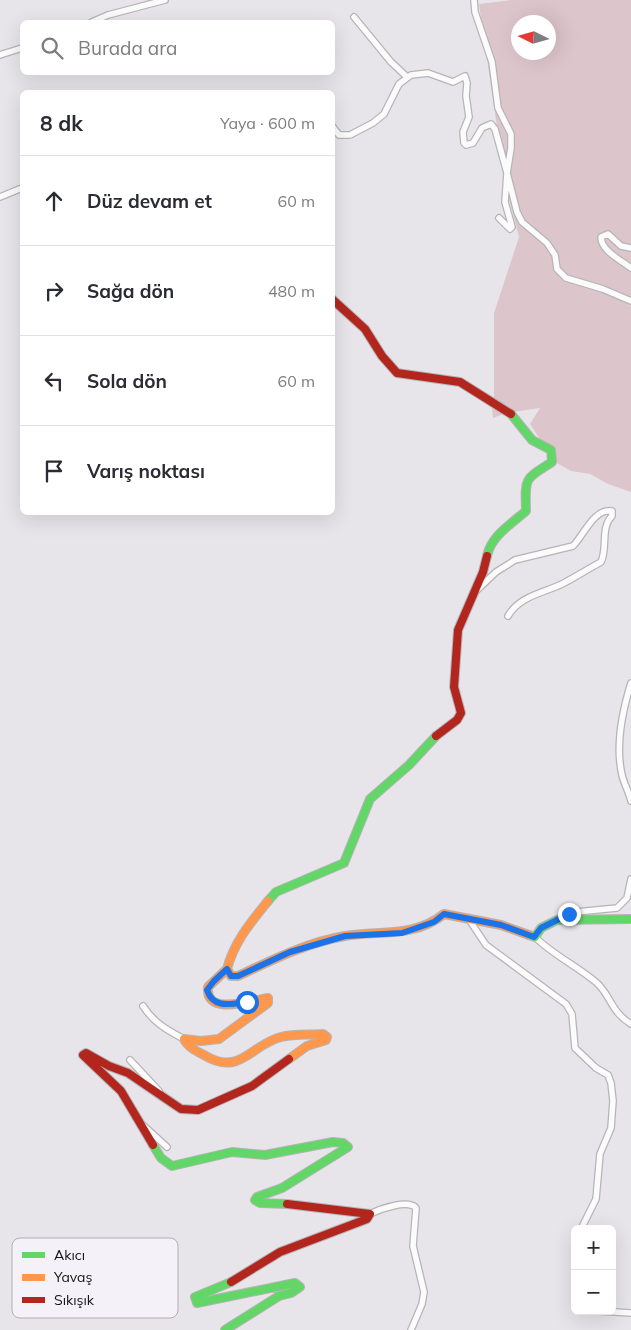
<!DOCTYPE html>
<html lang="tr">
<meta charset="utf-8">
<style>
:root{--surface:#fff;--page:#f2f2f3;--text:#2b2b33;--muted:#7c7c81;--line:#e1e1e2}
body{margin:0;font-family:Mulish,sans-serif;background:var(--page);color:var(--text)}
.controls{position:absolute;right:15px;bottom:15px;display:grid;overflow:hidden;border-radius:8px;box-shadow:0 5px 20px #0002}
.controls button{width:45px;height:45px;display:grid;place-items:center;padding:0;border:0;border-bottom:1px solid var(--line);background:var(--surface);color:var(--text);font:25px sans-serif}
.compass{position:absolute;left:511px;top:15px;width:45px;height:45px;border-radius:50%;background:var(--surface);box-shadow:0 5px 20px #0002;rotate:275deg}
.stop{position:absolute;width:15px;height:15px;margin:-11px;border:4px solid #1a73e8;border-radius:50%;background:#fff}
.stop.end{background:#1a73e8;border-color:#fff;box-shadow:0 1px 5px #0008}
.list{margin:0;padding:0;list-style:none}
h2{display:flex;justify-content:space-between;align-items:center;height:65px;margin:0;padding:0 20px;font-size:21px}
h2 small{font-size:16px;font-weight:400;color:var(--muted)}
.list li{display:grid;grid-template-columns:32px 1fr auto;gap:15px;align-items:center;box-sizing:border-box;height:90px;padding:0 20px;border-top:1px solid var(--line)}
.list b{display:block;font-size:19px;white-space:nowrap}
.list em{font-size:16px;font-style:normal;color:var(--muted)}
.icon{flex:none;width:28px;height:28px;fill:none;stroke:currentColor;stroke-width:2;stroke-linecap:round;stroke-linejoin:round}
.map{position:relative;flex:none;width:631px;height:1330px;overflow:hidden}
.search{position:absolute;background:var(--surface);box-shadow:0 5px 20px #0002;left:20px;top:20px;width:315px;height:55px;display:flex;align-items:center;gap:12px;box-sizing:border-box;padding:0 18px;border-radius:8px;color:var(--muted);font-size:19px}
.panel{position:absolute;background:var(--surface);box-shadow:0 5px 20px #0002;left:20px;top:90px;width:315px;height:425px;border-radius:8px}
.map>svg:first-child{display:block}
.forest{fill:#ddc6cb;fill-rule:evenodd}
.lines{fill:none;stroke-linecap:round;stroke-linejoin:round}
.street-casing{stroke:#b5b4b7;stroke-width:8}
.fast-casing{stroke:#b5b4b7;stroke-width:10}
.slow-casing{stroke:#b5b4b7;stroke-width:10}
.jam-casing{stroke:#b5b4b7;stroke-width:10}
.street{stroke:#fbfbfc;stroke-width:5.5}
.fast{stroke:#63d668;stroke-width:8}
.slow{stroke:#ff974d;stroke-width:8}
.jam{stroke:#b3261e;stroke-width:8}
.route{stroke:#1a73e8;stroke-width:6}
.key{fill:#f5f1f8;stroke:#b2aeb4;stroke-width:1}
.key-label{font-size:14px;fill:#141215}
</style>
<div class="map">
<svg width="631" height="1330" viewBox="0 0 631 1330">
<rect width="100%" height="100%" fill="#e7e5ea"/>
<!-- forest -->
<path class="forest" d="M 511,0 L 631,0 L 631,492 L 608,484 L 590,474 L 571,471 L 555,462 L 530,424 L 540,408 L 506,413 L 493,418 L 492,408 L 489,403 L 494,401 L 494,313 L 519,237 L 506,188 L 479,4 ZM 518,22 L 548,22 L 548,52 L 518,52 Z"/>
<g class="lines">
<!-- street casing -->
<g class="street-casing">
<path id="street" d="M 474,0 L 475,12 L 492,62 L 498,108 L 511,134 L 511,148 L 507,173 L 517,212 L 522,222 L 547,243 L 555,255 L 557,269 L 566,278 L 603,289 L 631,301
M 354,17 L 391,62 L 407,77
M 92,22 L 108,15 L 165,0
M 0,55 L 22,48
M 332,126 L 339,135 L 350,135 L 373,123 L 384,114 L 399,84 L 411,75 L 428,73 L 453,82 L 465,76 L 467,83 L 466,96 L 469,117 L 463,132 L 464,143 L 466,145 L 473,143 L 482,128 L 491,124 L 495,129 L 507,173 L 505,202 L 512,227 L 510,229 L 499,218
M 0,197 L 22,188
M 631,248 L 621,246 L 608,234 L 601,237 C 601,251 621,260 631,268
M 476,591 L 496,572 L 515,560 L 573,546 C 584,535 594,508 612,511 L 612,516 C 600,528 608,548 601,562 C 588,569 577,576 564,583 C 545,593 520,595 508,616
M 631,683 C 622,712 615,745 622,775 C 624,784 629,792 631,801
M 468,918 L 486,945 L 566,1004 L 572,1014 L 575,1048 L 596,1068 L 608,1075 L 611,1083 L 613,1101 L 611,1128 L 600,1154 L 596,1199 L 581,1229
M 558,919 L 576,912 L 617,908 L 627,898 L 631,879
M 535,937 C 553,955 577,966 597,983 C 611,996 611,1012 631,1024
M 143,1006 C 154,1023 167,1030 184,1039
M 130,1060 L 159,1091
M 144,1126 L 167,1147
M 370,1214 C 380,1209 408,1199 416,1208 L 413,1246 L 424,1292 L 422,1304 L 411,1330
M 599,1311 L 631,1313"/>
</g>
<!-- fast casing -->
<g class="fast-casing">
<path id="fast" d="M 487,556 C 491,536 511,524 526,511 C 525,477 524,480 552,462 L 551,450 L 532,440 L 511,414
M 268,901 L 276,892 L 344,863 L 370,799 L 409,765 L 436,736
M 529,935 L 535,937 L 541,928 L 557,920 L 631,919
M 153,1145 L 161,1158 L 172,1166 L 232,1152 L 265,1155 L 333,1142 L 343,1143 L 348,1147 L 282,1188 L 257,1197 L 255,1200 L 260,1203 L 287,1204
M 225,1330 L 279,1296 L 291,1293 L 300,1287 L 295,1283 L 197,1303 L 195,1297 L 231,1282"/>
</g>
<!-- slow casing -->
<g class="slow-casing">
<path id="slow" d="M 268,901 C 251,922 234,942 227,969 L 231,976 L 238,976 C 272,960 308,942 345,936 C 380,930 414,938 444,914 L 501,925 L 529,935
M 227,969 L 208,987 C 205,1017 253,1000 268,998 L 268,1003 L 219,1039 L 201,1041 L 184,1039 C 188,1047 196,1051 204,1055 C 240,1077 250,1045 281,1037 C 294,1034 310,1035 323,1034 L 327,1037 L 326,1040 L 307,1046 L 289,1059"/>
</g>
<!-- jam casing -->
<g class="jam-casing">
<path id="jam" d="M 332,299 L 365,329 L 382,356 L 397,373 L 460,382 L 511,414
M 436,736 L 457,720 L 461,713 L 454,687 L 458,630 L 483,572 L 487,556
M 153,1145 L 121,1091 L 83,1055 L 86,1053 L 109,1066 L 128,1073 L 181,1109 L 198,1110 L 252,1086 L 289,1059
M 231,1282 L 280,1252 L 367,1219 L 370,1214 L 287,1204"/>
</g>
<!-- street -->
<use href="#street" class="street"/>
<!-- fast -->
<use href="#fast" class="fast"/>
<!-- slow -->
<use href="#slow" class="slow"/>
<!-- jam -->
<use href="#jam" class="jam"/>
</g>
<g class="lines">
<!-- route -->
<path class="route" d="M 247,1002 C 231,1004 213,1009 207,990 L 214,981 L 227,969 L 231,976 L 238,976 L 290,952 L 345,936 L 402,933 L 434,922 L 444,914 L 501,925 L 534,937 L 541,928 L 569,914"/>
</g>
<!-- legend -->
<rect x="12" y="1238" width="166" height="80" rx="8" class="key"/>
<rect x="22" y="1252" width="23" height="6" fill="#63d668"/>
<rect x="22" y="1274" width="23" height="7" fill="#ff974d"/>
<rect x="22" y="1297" width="23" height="6" fill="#b3261e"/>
<g class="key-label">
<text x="54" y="1260">Akıcı</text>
<text x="54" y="1282">Yavaş</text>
<text x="54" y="1305">Sıkışık</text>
</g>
</svg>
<div class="controls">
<button>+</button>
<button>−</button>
</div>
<svg class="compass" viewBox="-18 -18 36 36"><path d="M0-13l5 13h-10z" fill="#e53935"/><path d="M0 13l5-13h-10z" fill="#7c7c81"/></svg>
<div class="stop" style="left:247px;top:1002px"></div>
<div class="stop end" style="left:569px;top:914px"></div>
<div class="search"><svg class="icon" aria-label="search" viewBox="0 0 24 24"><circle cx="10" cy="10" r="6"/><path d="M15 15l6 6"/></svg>Burada ara</div>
<section class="panel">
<h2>8 dk<small>Yaya · 600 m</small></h2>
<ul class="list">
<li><svg class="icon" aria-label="ahead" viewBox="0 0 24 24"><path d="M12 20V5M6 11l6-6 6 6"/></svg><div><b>Düz devam et</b></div><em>60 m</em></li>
<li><svg class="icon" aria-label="right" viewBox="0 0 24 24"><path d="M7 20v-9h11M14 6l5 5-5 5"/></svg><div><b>Sağa dön</b></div><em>480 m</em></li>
<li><svg class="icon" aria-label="left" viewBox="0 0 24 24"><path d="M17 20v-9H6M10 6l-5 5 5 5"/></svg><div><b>Sola dön</b></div><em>60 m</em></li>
<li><svg class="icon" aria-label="arrive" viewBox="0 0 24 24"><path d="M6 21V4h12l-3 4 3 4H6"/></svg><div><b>Varış noktası</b></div></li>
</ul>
</section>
</div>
